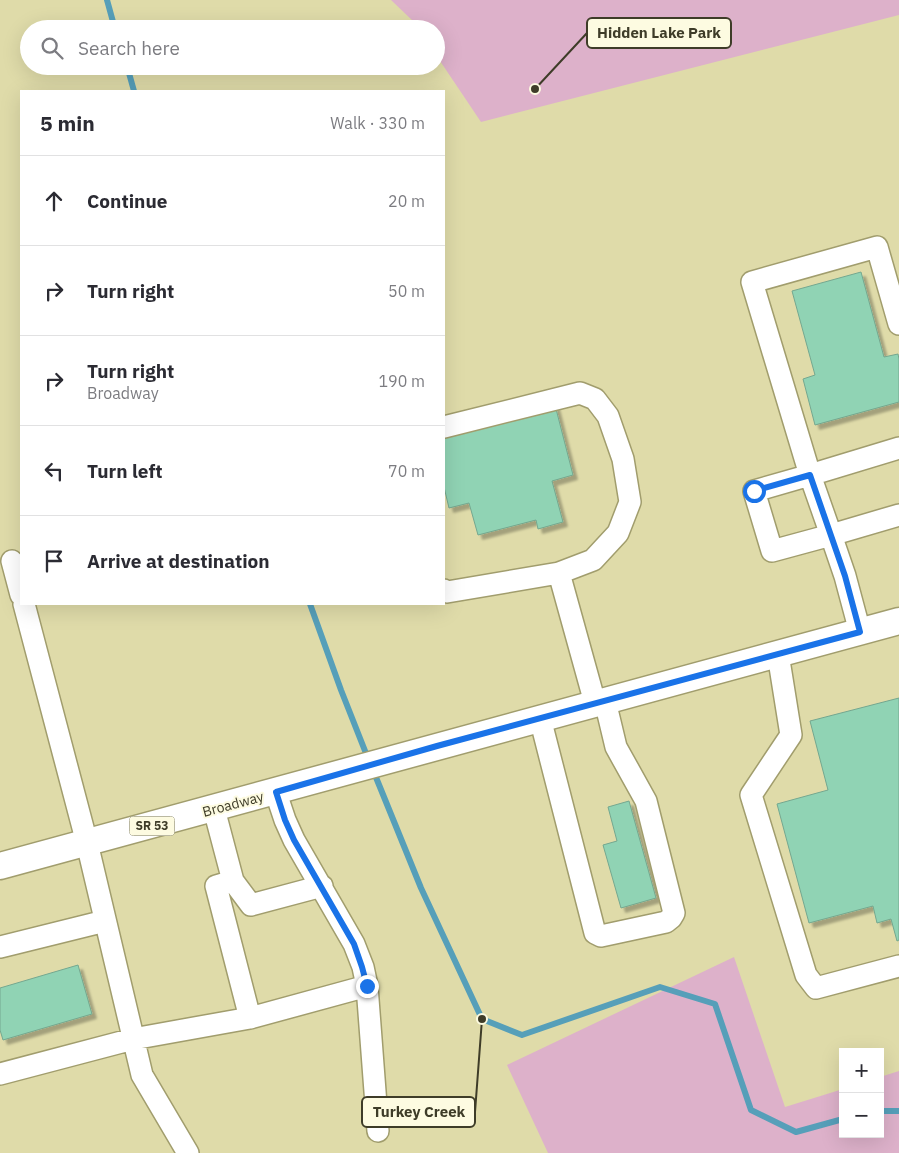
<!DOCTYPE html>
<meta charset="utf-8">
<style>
:root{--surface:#fff;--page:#f2f2f3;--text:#2b2b33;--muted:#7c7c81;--line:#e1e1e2}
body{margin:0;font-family:"IBM Plex Sans",sans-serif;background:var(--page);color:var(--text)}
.controls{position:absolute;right:15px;bottom:15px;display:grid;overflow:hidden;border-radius:0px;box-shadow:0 5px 20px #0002}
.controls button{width:45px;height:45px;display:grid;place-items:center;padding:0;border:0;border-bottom:1px solid var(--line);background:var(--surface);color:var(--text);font:25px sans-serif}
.stop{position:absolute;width:15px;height:15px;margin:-11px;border:4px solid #1a73e8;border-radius:50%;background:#fff}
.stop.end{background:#1a73e8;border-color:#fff;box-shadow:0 1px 5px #0008}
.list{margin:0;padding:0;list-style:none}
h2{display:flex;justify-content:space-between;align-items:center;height:65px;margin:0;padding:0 20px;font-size:21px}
h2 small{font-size:16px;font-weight:400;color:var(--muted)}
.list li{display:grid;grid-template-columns:32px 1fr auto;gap:15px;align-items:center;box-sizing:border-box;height:90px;padding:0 20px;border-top:1px solid var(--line)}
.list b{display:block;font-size:19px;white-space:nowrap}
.list p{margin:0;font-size:16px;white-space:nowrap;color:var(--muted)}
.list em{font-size:16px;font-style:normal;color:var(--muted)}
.icon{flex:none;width:28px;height:28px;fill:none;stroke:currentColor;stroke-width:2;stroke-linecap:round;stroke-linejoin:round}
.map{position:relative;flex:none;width:899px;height:1153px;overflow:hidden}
.search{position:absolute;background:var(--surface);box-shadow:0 5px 20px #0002;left:20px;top:20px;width:425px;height:55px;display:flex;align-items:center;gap:12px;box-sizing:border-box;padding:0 18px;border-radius:28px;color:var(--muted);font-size:19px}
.panel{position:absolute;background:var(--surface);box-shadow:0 5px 20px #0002;left:20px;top:90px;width:425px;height:515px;border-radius:0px}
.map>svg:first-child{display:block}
.green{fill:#ddb1ca}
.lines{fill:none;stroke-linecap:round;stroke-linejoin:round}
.stream{stroke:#569fb9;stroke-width:6}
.building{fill:#90d3b4;stroke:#74a78f;filter:url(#shadow)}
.minor-casing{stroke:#a19d6d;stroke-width:24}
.major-casing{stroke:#a19d6d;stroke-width:29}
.minor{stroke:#fff;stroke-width:21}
.major{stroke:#fff;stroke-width:26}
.route{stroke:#1a73e8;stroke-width:6}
.labels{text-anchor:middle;stroke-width:4;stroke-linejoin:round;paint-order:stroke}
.shield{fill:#fdfbe1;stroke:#777560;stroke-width:1}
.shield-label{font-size:12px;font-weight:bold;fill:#3e3c28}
.street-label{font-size:14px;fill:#3e3c28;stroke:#fdfbe1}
.leader{fill:none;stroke:#3e3c28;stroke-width:2}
.callout-dot{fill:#3e3c28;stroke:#fdfbe1;stroke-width:2}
.callout{fill:#fdfbe1;stroke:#3e3c28;stroke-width:2}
.callout-label{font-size:15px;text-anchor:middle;font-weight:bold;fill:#3e3c28}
</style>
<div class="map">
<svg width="899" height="1153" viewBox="0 0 899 1153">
<defs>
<filter id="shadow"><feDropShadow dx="4.5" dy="4.5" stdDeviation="1" flood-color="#0004"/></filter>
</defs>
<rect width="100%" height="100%" fill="#dfdba9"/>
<!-- green -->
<path class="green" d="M 391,0 L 899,0 L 899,15 L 481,122 L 436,55 L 436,29 L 418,29 L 414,22 Z
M 734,957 L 785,1107 L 843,1089 L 843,1134 L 880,1134 L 880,1077 L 899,1071 L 899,1153 L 548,1153 L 507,1065 Z"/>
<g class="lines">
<!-- stream -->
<path class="stream" d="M 107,0 L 115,29
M 127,66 L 134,91
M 310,604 L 341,690 L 369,761
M 373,770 L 421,888 L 482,1019 L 522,1035 L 660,987 L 715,1004 L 751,1110 L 796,1132 L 843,1119
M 880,1111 L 899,1111"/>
</g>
<!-- building -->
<path class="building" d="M 861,272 L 884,357 L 898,354 L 899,359 L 899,402 L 815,425 L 803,379 L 815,375 L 792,291 Z
M 555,405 L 573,475 L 552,481 L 563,522 L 538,529 L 536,520 L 478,535 L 469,503 L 449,508 L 444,487 L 444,434 Z
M 899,698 L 899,940 L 897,941 L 891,919 L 877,923 L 873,906 L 809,923 L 777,804 L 828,790 L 810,721 Z
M 629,801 L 656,898 L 621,908 L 603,845 L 617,841 L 608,807 Z
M 78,965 L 92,1014 L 3,1040 L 0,1030 L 0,988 Z"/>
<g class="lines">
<!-- minor casing -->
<g class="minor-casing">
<path id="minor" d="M 899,324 L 877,247 L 752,282 L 810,475 L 754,491 L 772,551 L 831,535 L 810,475 L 899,448
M 444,427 L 580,393 L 595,399 L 608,416 L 623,459 L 630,502 L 618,533 L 593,560 L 559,573
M 12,561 L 21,595
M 444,590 L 447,592 L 559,573 L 595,703
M 24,604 L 87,843 L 142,1075 L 188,1153
M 860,632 L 845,576 L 831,535 L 899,515
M 778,654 L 791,735 L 751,795 L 806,975 L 816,988 L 899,966
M 540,718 L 595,933 L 601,936 L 666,922 L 671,918 L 674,913 L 646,801 L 616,747 L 605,701
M 233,881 L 251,905 L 322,886
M 0,947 L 105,921
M 367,986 L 378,1131
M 250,1018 L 367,986 L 363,967 L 354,944 L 294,840 L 285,820 L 276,793
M 0,1074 L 133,1039 L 250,1018 L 216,886 L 233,881 L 214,809"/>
</g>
<!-- major casing -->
<g class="major-casing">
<path id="major" d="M 0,866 C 300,786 599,702 899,621"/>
</g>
<!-- minor -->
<use href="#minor" class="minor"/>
<!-- major -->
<use href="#major" class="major"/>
</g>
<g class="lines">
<!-- route -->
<path class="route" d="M 367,986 L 362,967 L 354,944 L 294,840 L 285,820 L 276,792 L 437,746 L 860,632 L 845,576 L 810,475 L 754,491"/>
</g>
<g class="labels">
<!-- shield labels -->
<rect class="shield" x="129.5" y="816.5" width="45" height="19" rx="4"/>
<g class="shield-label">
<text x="152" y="830">SR 53</text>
</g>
<!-- street labels -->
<g class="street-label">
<text transform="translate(233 804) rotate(-15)" y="5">Broadway</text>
</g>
</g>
<!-- callouts -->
<path class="leader" d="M535 89L587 33M482 1019L475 1112"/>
<g class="callout-dot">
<circle cx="535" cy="89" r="5"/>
<circle cx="482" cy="1019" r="5"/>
</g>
<g class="callout">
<rect x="587" y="18" width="144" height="30" rx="5"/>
<rect x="362" y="1097" width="113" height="30" rx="5"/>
</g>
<g class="callout-label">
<text x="659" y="38">Hidden Lake Park</text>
<text x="419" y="1117">Turkey Creek</text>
</g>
</svg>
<div class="controls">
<button>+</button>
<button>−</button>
</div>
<div class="stop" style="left:754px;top:491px"></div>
<div class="stop end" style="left:367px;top:986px"></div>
<div class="search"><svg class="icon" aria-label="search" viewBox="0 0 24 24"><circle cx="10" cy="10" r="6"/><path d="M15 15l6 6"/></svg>Search here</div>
<section class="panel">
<h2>5 min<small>Walk · 330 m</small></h2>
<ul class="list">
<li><svg class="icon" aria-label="ahead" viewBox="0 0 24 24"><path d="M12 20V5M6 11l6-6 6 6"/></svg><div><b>Continue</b></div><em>20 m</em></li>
<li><svg class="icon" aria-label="right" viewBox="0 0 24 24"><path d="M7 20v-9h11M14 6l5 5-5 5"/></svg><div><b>Turn right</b></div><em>50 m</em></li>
<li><svg class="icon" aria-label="right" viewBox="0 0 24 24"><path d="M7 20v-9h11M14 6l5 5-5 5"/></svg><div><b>Turn right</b><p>Broadway</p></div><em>190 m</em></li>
<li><svg class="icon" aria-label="left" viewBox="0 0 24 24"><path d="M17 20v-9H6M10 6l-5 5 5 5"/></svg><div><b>Turn left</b></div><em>70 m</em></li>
<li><svg class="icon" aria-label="arrive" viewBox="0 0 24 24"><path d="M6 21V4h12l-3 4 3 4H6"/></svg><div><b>Arrive at destination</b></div></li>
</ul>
</section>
</div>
